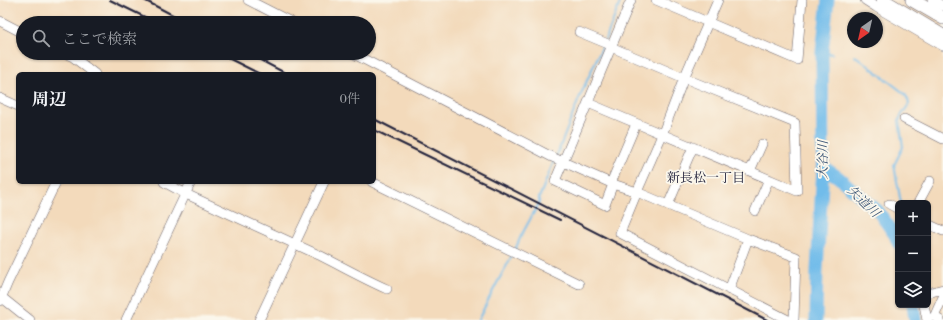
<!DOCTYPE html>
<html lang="ja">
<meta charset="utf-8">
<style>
:root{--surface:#171b24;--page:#242831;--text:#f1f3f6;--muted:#9ea1a6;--line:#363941}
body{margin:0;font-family:"Old Standard TT","Noto Serif JP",serif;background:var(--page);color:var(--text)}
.controls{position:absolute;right:12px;bottom:12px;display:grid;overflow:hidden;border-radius:6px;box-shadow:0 1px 3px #0004}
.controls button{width:36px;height:36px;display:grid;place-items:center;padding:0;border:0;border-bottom:1px solid var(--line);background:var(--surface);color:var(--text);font:20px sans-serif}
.compass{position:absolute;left:847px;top:12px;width:36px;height:36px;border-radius:50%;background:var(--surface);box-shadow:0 1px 3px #0004;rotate:214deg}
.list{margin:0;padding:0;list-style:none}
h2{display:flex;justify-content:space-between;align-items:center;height:52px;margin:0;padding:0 16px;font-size:17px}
h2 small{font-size:13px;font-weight:400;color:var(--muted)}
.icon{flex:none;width:22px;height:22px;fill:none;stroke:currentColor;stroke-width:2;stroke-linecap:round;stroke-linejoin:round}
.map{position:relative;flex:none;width:943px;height:320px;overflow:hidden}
.search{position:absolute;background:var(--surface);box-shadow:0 1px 3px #0004;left:16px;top:16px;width:360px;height:44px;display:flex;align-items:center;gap:10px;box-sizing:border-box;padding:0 14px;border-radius:22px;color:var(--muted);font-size:15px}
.panel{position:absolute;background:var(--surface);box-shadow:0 1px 3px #0004;left:16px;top:72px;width:360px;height:112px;border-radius:6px}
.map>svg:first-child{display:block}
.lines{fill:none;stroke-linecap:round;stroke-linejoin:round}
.stream{stroke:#71bcea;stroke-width:2}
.river{stroke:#71bcea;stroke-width:13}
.minor-casing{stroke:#6b6268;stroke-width:10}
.highway-casing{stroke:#6b6268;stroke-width:14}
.minor{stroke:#fff;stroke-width:9}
.highway{stroke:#fff;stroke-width:13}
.rail{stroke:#22223b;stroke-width:2}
.labels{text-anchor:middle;stroke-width:3.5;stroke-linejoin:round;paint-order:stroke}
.water-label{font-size:13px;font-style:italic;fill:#3e5878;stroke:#fbf7ec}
.neighbourhood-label{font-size:13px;fill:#22223b;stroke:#fbf7ec}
</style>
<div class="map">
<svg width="943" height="320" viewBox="0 0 943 320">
<rect width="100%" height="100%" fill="#fbf7ec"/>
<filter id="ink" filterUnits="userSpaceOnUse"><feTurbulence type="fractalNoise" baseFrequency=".025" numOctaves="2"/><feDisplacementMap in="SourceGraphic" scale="8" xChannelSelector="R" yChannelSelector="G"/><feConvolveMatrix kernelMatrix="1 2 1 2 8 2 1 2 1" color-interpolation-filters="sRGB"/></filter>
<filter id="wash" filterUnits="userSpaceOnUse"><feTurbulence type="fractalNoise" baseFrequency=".012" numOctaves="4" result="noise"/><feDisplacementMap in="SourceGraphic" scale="16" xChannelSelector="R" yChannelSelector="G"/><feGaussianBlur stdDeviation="0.9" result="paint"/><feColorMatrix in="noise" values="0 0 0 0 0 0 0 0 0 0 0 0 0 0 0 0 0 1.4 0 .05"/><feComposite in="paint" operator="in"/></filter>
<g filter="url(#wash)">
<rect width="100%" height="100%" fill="#f3dabb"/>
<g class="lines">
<!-- stream -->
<path class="stream" d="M 605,41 L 621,0
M 822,52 L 832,54
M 854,56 L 857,57 L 905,94 L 908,100 L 909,104 L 901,116 L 899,120 L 903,147 L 894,165 L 901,203
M 556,157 L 580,96 L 603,45
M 515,250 L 521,236 L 539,203 L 539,198 L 554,161
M 478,320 L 497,283 L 513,254"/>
<!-- river -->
<path class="river" d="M 823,167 L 838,177 L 878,211 L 895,235 L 898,243
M 913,305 L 915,320
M 816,320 L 817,270 L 823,167 L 822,52 L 828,0"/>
</g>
</g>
<g filter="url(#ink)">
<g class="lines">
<!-- minor casing -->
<g class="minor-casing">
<path id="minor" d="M 248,0 L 293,23
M 656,0 L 797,60 L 802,0
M 718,0 L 684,78 L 662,135 L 637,192 L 620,233 L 788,320
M 865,0 L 876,7 L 943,46
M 932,0 L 943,6
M 0,21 L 23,33
M 579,32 L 608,44 L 611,47 L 684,78 L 795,123 L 797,191 L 588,103
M 64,53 L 73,57 L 95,74
M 352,53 L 552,157 L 613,184 L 637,192 L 748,239
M 0,98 L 18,106
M 904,119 L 943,139
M 750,171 L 762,144
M 164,182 L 186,194 C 231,215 276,235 321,256 C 343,267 364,279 387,289
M 372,182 L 579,284
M 611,183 L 636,124
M 613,184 L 605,205 L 555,181 L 631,0
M 918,203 L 930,181
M 889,204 L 898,209
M 668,205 L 693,147
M 755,211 L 769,179
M 928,224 L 943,231
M 729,290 L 748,239 L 796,257 L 794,320
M 928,293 L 943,289
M 0,296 L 30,320
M 0,301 L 8,282 L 56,182
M 924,305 L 927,320
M 126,320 L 191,182
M 259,320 L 324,182
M 940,320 L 934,317 L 943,297"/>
</g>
<!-- highway casing -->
<g class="highway-casing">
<path id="highway" d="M 883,0 L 943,36
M 912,0 L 943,18"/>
</g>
<!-- minor -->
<use href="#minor" class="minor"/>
<!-- highway -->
<use href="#highway" class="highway"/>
<!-- rail -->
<path class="rail" d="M 110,0 L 157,23
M 144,0 L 188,23
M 218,53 L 260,74
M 247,53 L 287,74
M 374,119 L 767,320
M 374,130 L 560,220"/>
</g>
</g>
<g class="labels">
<!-- water labels -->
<g class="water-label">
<text transform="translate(822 160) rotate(-89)" y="5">大谷川</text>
<text transform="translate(864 201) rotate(44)" y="5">矢道川</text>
</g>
<!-- neighbourhood labels -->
<g class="neighbourhood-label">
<text x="706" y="182">新長松一丁目</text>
</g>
</g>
</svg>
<div class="controls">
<button>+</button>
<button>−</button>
<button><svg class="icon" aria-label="layers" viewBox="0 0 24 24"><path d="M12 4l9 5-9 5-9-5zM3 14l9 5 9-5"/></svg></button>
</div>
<svg class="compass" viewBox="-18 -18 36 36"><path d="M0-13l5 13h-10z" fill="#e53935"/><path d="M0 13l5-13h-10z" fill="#9ea1a6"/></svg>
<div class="search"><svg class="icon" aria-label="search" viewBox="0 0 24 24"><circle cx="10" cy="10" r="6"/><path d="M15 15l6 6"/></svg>ここで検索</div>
<section class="panel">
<h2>周辺<small>0件</small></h2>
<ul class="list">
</ul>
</section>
</div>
